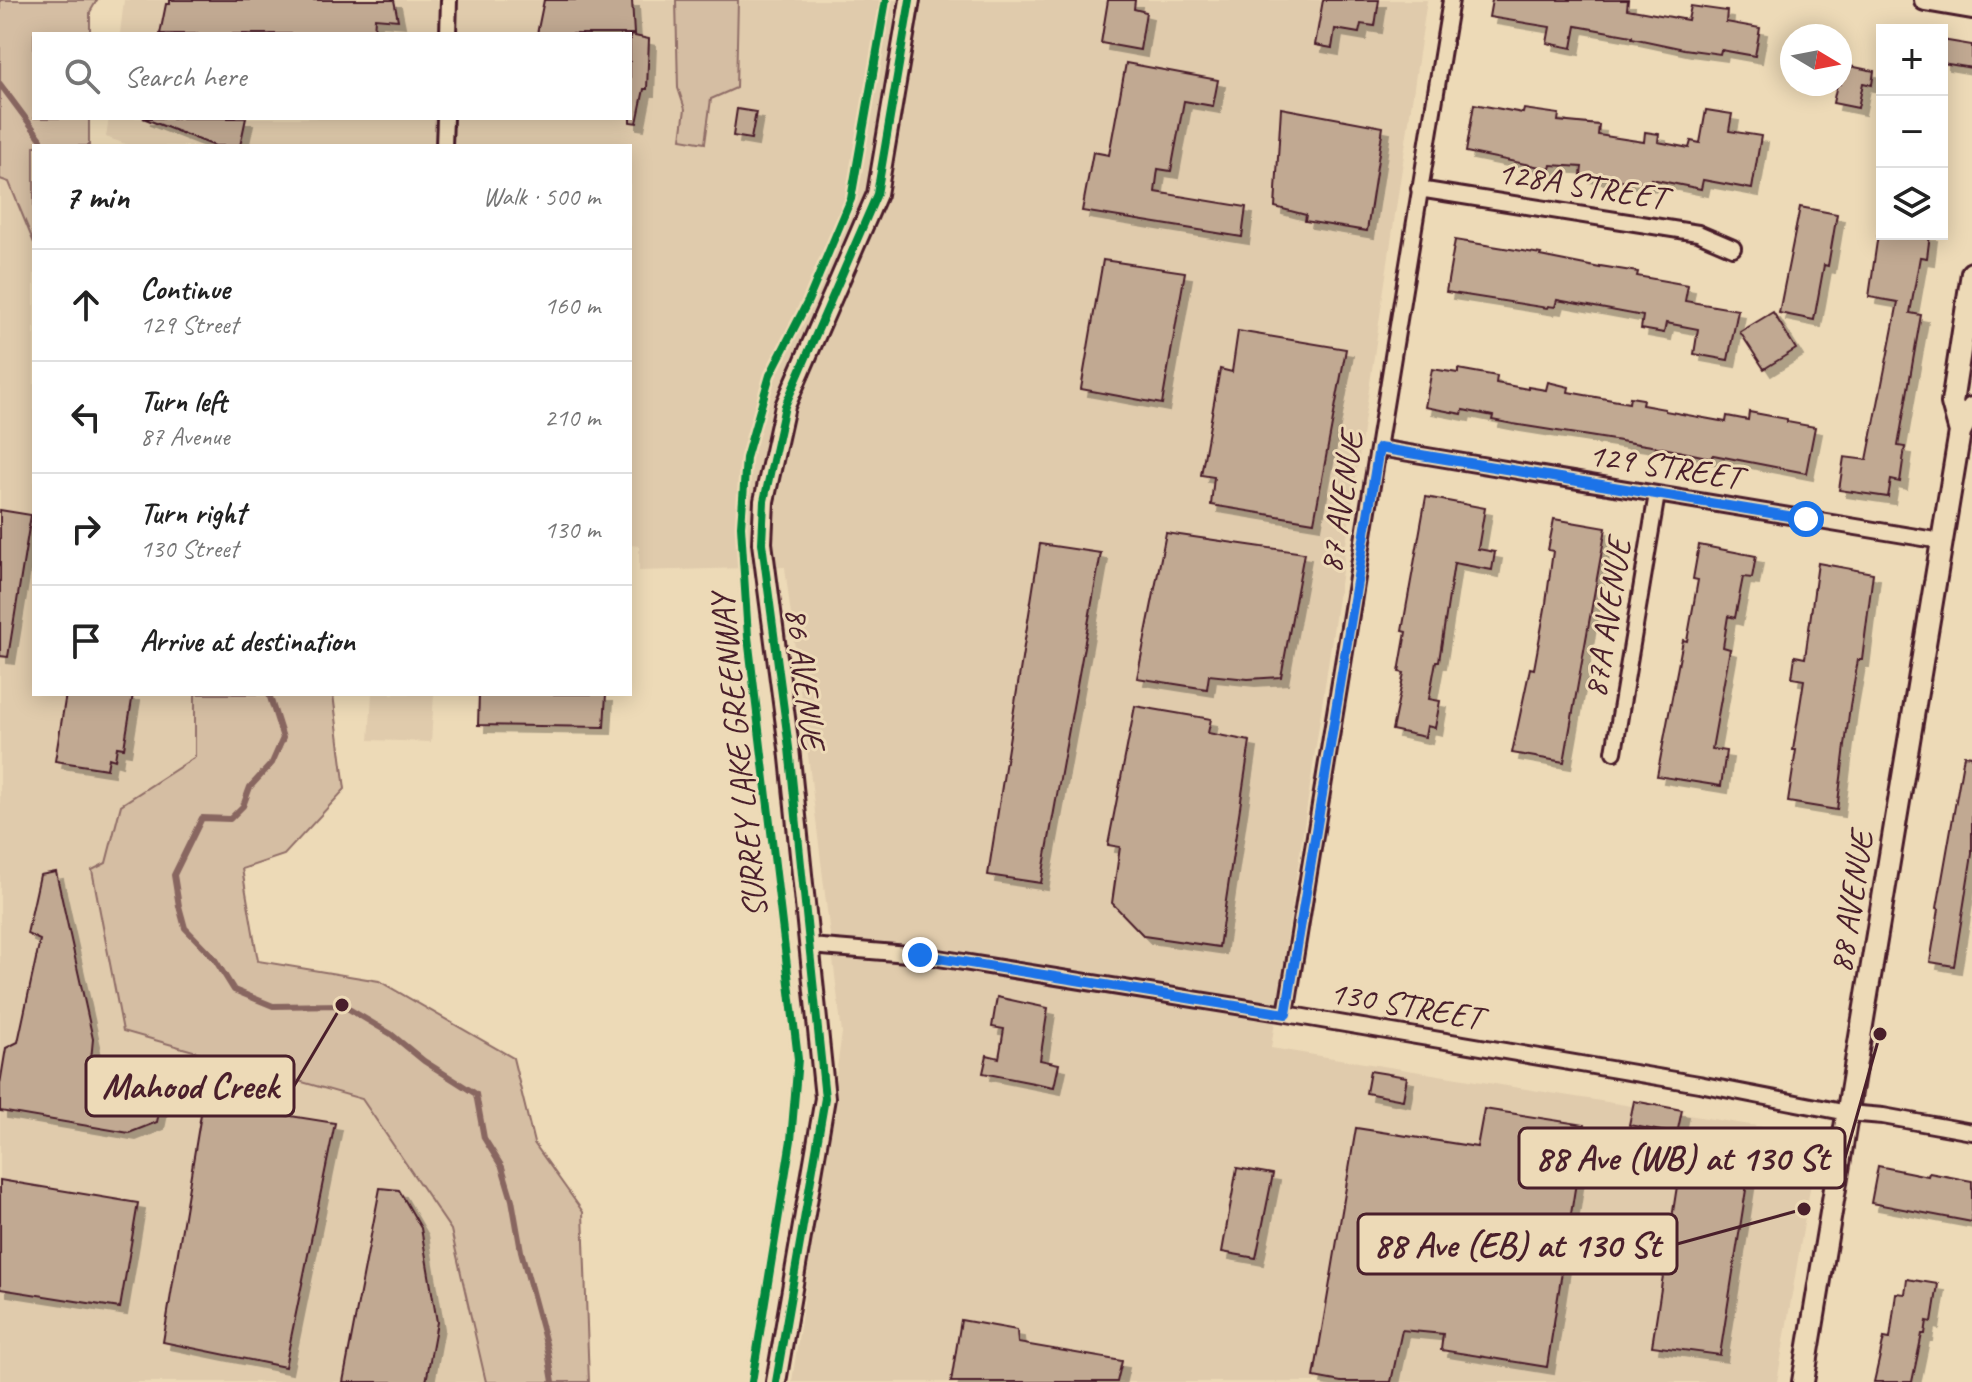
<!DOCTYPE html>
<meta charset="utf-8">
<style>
:root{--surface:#fff;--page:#f2f2f2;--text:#222;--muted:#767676;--line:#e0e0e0}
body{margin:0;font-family:Caveat,sans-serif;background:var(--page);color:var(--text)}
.controls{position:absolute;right:24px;top:24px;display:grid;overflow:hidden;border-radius:0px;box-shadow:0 4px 20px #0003}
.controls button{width:72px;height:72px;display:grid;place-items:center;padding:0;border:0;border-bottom:2px solid var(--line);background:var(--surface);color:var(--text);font:40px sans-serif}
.compass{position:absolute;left:1780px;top:24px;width:72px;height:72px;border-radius:50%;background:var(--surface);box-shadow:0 4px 20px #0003;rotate:100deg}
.stop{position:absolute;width:24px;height:24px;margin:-18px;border:6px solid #1a73e8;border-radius:50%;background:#fff}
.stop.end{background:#1a73e8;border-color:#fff;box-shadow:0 2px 8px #0008}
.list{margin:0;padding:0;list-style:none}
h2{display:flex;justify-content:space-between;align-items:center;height:104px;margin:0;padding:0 32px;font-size:34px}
h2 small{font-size:26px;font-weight:400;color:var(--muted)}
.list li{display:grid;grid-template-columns:52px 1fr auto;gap:24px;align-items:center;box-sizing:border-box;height:112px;padding:0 32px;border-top:2px solid var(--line)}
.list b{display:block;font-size:30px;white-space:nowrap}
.list p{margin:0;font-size:26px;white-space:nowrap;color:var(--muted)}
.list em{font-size:26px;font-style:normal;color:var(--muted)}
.icon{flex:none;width:44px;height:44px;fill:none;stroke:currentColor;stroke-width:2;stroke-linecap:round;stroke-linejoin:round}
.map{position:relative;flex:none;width:1972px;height:1382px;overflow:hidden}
.search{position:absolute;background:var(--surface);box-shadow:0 4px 20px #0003;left:32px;top:32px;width:600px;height:88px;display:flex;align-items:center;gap:20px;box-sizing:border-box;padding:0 28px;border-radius:0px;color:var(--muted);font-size:30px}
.panel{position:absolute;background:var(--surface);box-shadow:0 4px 20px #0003;left:32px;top:144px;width:600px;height:552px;border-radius:0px}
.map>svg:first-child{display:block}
.built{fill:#e0cbac}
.green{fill:#d5bea3;stroke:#906e67;stroke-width:2}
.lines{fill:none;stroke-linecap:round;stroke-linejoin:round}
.stream{stroke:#886660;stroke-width:6}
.building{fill:#c1a992;stroke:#4a1f2b;stroke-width:2;filter:url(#shadow)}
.minor-casing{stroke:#4a1f2b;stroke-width:20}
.tertiary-casing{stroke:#4a1f2b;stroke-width:24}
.secondary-casing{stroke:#4a1f2b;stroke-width:26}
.minor{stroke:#eddab7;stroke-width:14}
.tertiary{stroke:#eddab7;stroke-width:18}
.secondary{stroke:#eddab7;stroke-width:20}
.cycleway-casing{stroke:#eddab7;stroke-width:13}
.cycleway{stroke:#00873e;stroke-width:8}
.route{stroke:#1a73e8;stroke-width:10}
.labels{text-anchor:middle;stroke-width:6;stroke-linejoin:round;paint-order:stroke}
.street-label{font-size:34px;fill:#4a1f2b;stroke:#eddab7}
.leader{fill:none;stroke:#4a1f2b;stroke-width:3}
.callout-dot{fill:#4a1f2b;stroke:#eddab7;stroke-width:3}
.callout{fill:#eddab7;stroke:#4a1f2b;stroke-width:3}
.callout-label{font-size:36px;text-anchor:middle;font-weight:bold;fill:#4a1f2b}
</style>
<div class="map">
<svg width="1972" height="1382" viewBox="0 0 1972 1382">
<defs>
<filter id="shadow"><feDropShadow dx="7" dy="7" stdDeviation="0" flood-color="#0004"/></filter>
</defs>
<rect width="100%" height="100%" fill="#eddab7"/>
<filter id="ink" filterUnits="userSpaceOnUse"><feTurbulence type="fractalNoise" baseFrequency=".0125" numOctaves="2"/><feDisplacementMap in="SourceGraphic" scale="16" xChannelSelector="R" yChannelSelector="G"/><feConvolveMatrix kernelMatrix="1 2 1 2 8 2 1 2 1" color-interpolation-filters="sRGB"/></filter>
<g filter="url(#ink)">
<!-- built -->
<path class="built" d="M 124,0 L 1427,0 L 1271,1048 L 1819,1136 L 1777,1382 L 792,1382 L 842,1033 L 785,567 L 639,571 L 639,546 L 630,545 L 630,146 L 131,146 L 106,137 L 109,118 L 630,118 L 630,34 L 120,34 Z
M 0,179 L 9,181 L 34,243 L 34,694 L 195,694 L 195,757 L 121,805 L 106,863 L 123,1031 L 362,1099 L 451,1230 L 486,1382 L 0,1382 Z
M 372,694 L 434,694 L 431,742 L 369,740 Z"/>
<!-- green -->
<path class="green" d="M 0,0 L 97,0 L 90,12 L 90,34 L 34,34 L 34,118 L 89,118 L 89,146 L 34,146 L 34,243 L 9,182 L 0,179 Z
M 676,0 L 738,0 L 736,88 L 711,99 L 705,143 L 681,139 L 685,109 L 678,88 Z
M 195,694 L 333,694 L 345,789 L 284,855 L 242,869 L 258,961 L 379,981 L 513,1058 L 534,1143 L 583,1212 L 589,1382 L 486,1382 L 451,1230 L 362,1099 L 123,1031 L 92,870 L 106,863 L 121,805 L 195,757 Z"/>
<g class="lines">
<!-- stream -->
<path class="stream" d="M 0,84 L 41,139 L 42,146
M 269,694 L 283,738 L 272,763 L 250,787 L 243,806 L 230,819 L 202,818 L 174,875 L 179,906 L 185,928 L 214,958 L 234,990 L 273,1006 L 342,1005 L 391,1034 L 424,1061 L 476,1094 L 484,1138 L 502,1167 L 512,1200 L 521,1251 L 548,1351 L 553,1382"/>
</g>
<!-- building -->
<path class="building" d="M 170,0 L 394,0 L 398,20 L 375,18 L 374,34 L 160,34 L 166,4 L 170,4 Z
M 544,0 L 632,0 L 634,34 L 537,34 Z
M 1108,0 L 1135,0 L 1134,9 L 1146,12 L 1140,50 L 1101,43 Z
M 1323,0 L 1379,0 L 1375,26 L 1361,24 L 1359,33 L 1335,29 L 1332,48 L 1315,45 Z
M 1492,0 L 1628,0 L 1627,9 L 1688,20 L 1691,6 L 1727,11 L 1726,22 L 1760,28 L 1755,56 L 1721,50 L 1720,54 L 1684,49 L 1632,38 L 1632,36 L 1576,26 L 1572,48 L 1547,43 L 1550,27 L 1489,17 Z
M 630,35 L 649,39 L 647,89 L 644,89 L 637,123 L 630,122 Z
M 1942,40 L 1972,45 L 1972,68 L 1942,63 Z
M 1126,63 L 1218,80 L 1213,106 L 1184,101 L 1171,171 L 1158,169 L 1155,192 L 1246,207 L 1242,237 L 1082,211 L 1093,152 L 1109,155 Z
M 1840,64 L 1874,71 L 1872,85 L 1863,83 L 1858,108 L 1833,103 L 1837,84 L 1840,84 Z
M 1474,104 L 1523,113 L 1524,109 L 1559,114 L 1558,121 L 1599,125 L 1598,135 L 1644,142 L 1645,132 L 1659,134 L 1658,142 L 1689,148 L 1691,141 L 1700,143 L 1706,110 L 1732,114 L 1729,131 L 1761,136 L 1752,189 L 1703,180 L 1701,189 L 1651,179 L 1650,184 L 1581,175 L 1582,167 L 1551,165 L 1550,169 L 1466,152 Z
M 1281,108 L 1383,127 L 1367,231 L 1305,221 L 1306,215 L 1275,207 Z
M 737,109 L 756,112 L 751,139 L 733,136 Z
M 143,118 L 246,118 L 240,146 L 215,146 Z
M 1800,207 L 1837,214 L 1828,266 L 1824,265 L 1814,320 L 1779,313 Z
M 1878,234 L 1930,234 L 1927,258 L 1920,257 L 1910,313 L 1921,315 L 1898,446 L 1905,447 L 1900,482 L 1891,480 L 1888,497 L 1839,490 L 1844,457 L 1867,460 L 1898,302 L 1869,297 Z
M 1455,240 L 1541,254 L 1540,256 L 1600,268 L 1600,266 L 1638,272 L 1637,276 L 1688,285 L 1685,301 L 1738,310 L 1728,360 L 1694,354 L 1698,329 L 1666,323 L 1664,333 L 1641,329 L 1643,316 L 1557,300 L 1555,307 L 1548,306 L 1547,308 L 1446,292 Z
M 1103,260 L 1185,272 L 1162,404 L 1081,389 Z
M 1773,312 L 1796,349 L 1764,369 L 1740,332 Z
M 1238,331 L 1346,349 L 1314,522 L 1211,505 L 1214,477 L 1201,475 L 1220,369 L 1232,372 Z
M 1432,369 L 1458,373 L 1458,369 L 1497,376 L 1496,383 L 1528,389 L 1528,387 L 1546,390 L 1548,382 L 1569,387 L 1568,392 L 1629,403 L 1630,397 L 1643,399 L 1642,405 L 1665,409 L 1665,411 L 1726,422 L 1727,416 L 1748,420 L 1749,412 L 1787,419 L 1787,422 L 1815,427 L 1806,473 L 1713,455 L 1712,458 L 1658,447 L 1513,424 L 1492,420 L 1493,416 L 1463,410 L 1462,414 L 1425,407 Z
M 1426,497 L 1485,508 L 1478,549 L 1495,552 L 1492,570 L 1454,563 L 1439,661 L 1436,661 L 1429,699 L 1440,701 L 1435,728 L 1427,726 L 1425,737 L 1392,730 L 1404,673 L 1399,672 L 1406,632 L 1402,631 Z
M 0,510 L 31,515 L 8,657 L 0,656 Z
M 1554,519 L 1606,528 L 1564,762 L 1512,753 L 1530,668 L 1534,669 L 1546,603 L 1553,551 L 1548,550 Z
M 1166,533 L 1304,553 L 1281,677 L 1248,679 L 1209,675 L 1207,689 L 1137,678 Z
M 1040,544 L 1101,553 L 1041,883 L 988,875 Z
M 1699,545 L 1756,556 L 1752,578 L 1743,577 L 1735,618 L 1728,616 L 1723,647 L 1730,649 L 1712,749 L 1726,751 L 1721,786 L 1657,776 L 1683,640 L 1687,641 L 1698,580 L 1693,579 Z
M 1818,563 L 1873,573 L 1862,660 L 1858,660 L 1850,706 L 1837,810 L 1788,802 L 1796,750 L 1793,750 L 1804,680 L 1792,678 L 1795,656 L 1805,658 Z
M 66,694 L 133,694 L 124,748 L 117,747 L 115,760 L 109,758 L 107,769 L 55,761 Z
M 479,694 L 606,694 L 604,727 L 478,725 Z
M 1135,706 L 1211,719 L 1208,733 L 1250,741 L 1219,947 L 1144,936 L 1112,903 L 1120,847 L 1108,845 Z
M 1964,755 L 1972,756 L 1972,854 L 1954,966 L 1930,962 L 1939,909 L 1937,908 Z
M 56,872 L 93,1039 L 91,1060 L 167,1074 L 157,1122 L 129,1133 L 0,1111 L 0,1084 L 6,1048 L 18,1042 L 40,940 L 27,934 L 40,875 Z
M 997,997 L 1048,1008 L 1040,1060 L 1059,1064 L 1054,1087 L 983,1073 L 987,1055 L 999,1058 L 1004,1029 L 992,1027 Z
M 1370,1071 L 1407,1077 L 1403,1100 L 1366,1093 Z
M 1634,1101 L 1682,1110 L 1677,1134 L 1629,1125 Z
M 203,1102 L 335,1123 L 285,1367 L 163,1342 Z
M 1484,1109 L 1585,1125 L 1547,1367 L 1441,1350 L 1443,1334 L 1402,1330 L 1391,1382 L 1341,1382 L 1314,1377 L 1356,1128 L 1477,1147 Z
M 1878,1166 L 1928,1176 L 1929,1173 L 1972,1181 L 1972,1222 L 1871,1203 Z
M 1680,1167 L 1748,1177 L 1720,1355 L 1652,1346 Z
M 1237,1168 L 1273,1174 L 1256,1258 L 1222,1252 Z
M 0,1180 L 138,1203 L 120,1308 L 0,1289 Z
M 380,1188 L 399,1190 L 421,1228 L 437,1322 L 426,1382 L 343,1382 Z
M 1907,1279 L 1938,1284 L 1932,1322 L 1927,1321 L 1925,1334 L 1922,1334 L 1912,1382 L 1874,1382 L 1884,1338 L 1890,1339 L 1896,1293 L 1905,1294 Z
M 961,1320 L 1017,1330 L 1018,1343 L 1122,1361 L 1117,1382 L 951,1382 Z"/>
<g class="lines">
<!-- minor casing -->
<g class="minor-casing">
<path id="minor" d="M 448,34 L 449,0
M 444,146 L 445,118
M 1419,189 L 1698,233 L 1733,248
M 1379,448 L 1941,541
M 1614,752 L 1657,494
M 810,946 L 920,955 L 1286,1014 L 1699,1084 L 1848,1113 L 1883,1116 L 1972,1132
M 1286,1014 L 1451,0"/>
</g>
<!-- tertiary casing -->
<g class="tertiary-casing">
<path id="tertiary" d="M 776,1382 L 825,1098 L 789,748 L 762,543 L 764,501 L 785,406 L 877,194 L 910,0"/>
</g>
<!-- secondary casing -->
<g class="secondary-casing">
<path id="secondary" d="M 1925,0 L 1972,8
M 1960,432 L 1952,403 L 1972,273
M 1803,1382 L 1960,432 L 1972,408"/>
</g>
<!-- minor -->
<use href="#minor" class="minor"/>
<!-- tertiary -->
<use href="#tertiary" class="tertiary"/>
<!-- secondary -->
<use href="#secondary" class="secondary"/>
<!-- cycleway casing -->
<g class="cycleway-casing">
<path id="cycleway" d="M 752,1382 L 791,1140 L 798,1059 L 748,637 L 741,526 L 746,458 L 770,375 L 808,301 L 851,199 L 886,0
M 776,1382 L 825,1098 L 789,748 L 762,543 L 764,501 L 785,406 L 877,194 L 910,0"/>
</g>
<!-- cycleway -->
<use href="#cycleway" class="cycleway"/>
</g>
</g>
<g class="lines" filter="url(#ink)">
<!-- route -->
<path class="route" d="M 920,955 L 1286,1014 L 1379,448 L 1806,519"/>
</g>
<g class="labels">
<!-- street labels -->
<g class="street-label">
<text transform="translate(1582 184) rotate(9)" y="12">128A STREET</text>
<text transform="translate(1665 465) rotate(9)" y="12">129 STREET</text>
<text transform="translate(1340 502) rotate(-81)" y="12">87 AVENUE</text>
<text transform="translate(1606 618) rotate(-81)" y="12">87A AVENUE</text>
<text transform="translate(806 678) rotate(83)" y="12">86 AVENUE</text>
<text transform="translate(738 756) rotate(-96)" y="12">SURREY LAKE GREENWAY</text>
<text transform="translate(1850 902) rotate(-81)" y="12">88 AVENUE</text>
<text transform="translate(1406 1004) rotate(10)" y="12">130 STREET</text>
</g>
</g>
<!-- callouts -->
<path class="leader" d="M342 1005L294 1086M1880 1034L1845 1158M1804 1209L1677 1244"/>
<g class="callout-dot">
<circle cx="342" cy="1005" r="8"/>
<circle cx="1880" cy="1034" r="8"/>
<circle cx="1804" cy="1209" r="8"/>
</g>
<g class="callout">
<rect x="86" y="1056" width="208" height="60" rx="8"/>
<rect x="1519" y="1128" width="326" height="60" rx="8"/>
<rect x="1358" y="1214" width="319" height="60" rx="8"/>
</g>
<g class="callout-label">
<text x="190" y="1098">Mahood Creek</text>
<text x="1682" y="1170">88 Ave (WB) at 130 St</text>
<text x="1517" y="1257">88 Ave (EB) at 130 St</text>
</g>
</svg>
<div class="controls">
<button>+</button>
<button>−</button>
<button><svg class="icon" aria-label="layers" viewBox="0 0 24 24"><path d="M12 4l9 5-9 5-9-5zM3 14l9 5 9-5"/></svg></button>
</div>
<svg class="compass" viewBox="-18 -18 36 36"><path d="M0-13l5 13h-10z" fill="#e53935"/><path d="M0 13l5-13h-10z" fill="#767676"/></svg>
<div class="stop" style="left:1806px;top:519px"></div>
<div class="stop end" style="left:920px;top:955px"></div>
<div class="search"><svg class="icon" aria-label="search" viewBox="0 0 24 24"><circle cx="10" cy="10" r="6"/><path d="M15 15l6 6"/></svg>Search here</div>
<section class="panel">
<h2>7 min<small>Walk · 500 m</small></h2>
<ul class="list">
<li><svg class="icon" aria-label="ahead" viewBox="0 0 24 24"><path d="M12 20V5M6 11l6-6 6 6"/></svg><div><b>Continue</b><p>129 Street</p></div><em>160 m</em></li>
<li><svg class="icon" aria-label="left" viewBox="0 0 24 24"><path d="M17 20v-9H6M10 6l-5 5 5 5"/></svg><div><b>Turn left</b><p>87 Avenue</p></div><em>210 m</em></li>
<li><svg class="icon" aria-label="right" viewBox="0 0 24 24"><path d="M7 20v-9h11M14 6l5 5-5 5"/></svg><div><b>Turn right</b><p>130 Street</p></div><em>130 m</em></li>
<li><svg class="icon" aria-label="arrive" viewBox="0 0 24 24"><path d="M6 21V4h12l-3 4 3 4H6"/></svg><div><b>Arrive at destination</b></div></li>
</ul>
</section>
</div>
